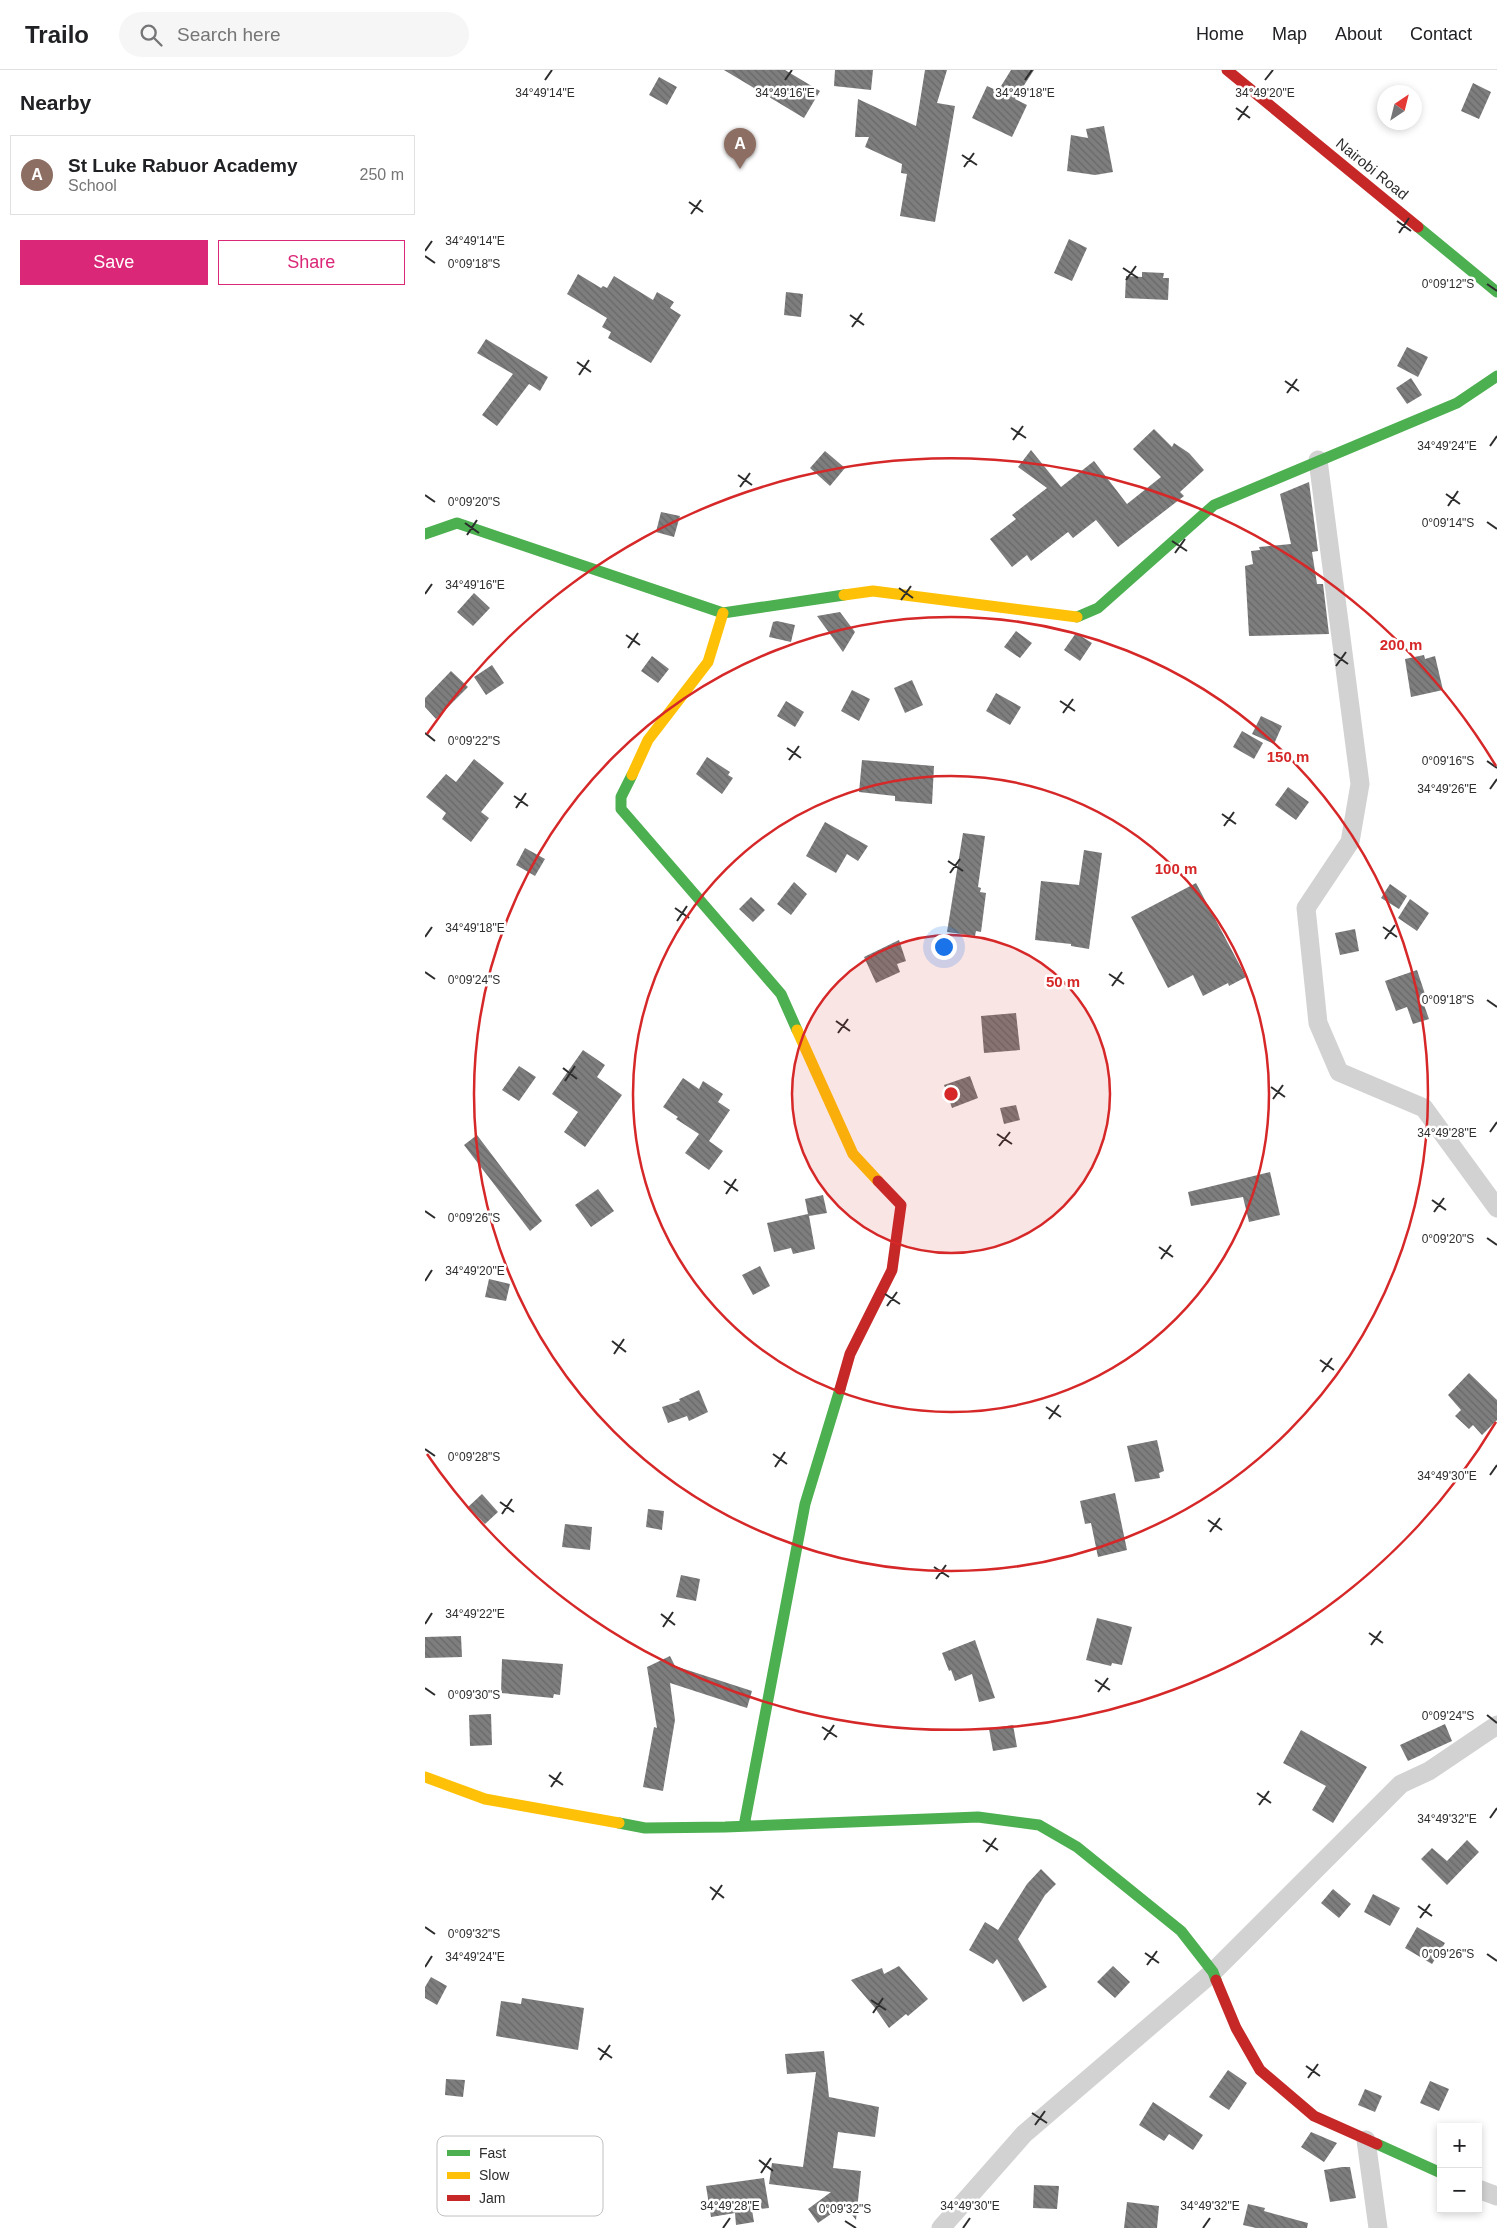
<!DOCTYPE html>
<meta charset="utf-8">
<style>
:root{--surface:#fff;--page:#f6f6f6;--text:#202124;--muted:#757577;--line:#e0e0e0;--accent:#db2777}
body{margin:0;font-family:Helvetica,sans-serif;background:var(--page);color:var(--text)}
.controls{position:absolute;right:15px;bottom:15px;display:grid;overflow:hidden;border-radius:0px;box-shadow:0 2px 8px #0003}
.controls button{width:45px;height:45px;display:grid;place-items:center;padding:0;border:0;border-bottom:1px solid var(--line);background:var(--surface);color:var(--text);font:25px sans-serif}
.compass{position:absolute;left:952px;top:15px;width:45px;height:45px;border-radius:50%;background:var(--surface);box-shadow:0 2px 8px #0003;rotate:35deg}
.you{position:absolute;left:518px;top:876px;width:18px;height:18px;margin:-12px;border:4px solid #fff;border-radius:50%;background:#1a73e8;box-shadow:0 0 0 8px #1a73e833}
.badge{display:grid;place-items:center;width:32px;height:32px;border-radius:50%;background:var(--accent);color:#fff;font-size:16px;font-weight:700}
.pin{position:absolute;translate:-50% -41px;filter:drop-shadow(0 1px 2px #0008)}
.pin::after{content:'';position:absolute;top:26px;width:18px;height:15px;background:inherit;clip-path:polygon(0 0,100% 0,50% 100%)}
.list{margin:0;padding:0;list-style:none}
h2{display:flex;justify-content:space-between;align-items:center;height:65px;margin:0;padding:0 20px;font-size:21px}
h2 small{font-size:16px;font-weight:400;color:var(--muted)}
.list li{display:grid;grid-template-columns:32px 1fr auto;gap:15px;align-items:center;box-sizing:border-box;height:80px;margin:0 10px 10px;padding:0 10px;border:1px solid var(--line);border-radius:0px}
.list b{display:block;font-size:19px;white-space:nowrap}
.list p{margin:0;font-size:16px;white-space:nowrap;color:var(--muted)}
.list em{font-size:16px;font-style:normal;color:var(--muted)}
.actions{display:flex;gap:10px;padding:15px 20px}
.actions a{flex:1;padding:11px 0;border:1px solid var(--accent);border-radius:0px;text-align:center;font-size:18px;color:var(--accent)}
.actions .main{background:var(--accent);color:#fff}
.icon{flex:none;width:28px;height:28px;fill:none;stroke:currentColor;stroke-width:2;stroke-linecap:round;stroke-linejoin:round}
.map{position:relative;flex:none;width:1072px;height:2158px;overflow:hidden}
header{display:flex;align-items:center;gap:30px;box-sizing:border-box;height:70px;padding:0 25px;background:var(--surface);border-bottom:1px solid var(--line)}
header strong{font-size:24px}
nav{display:flex;gap:28px;margin-inline-start:auto;font-size:18px}
.search{width:350px;height:45px;background:var(--page);display:flex;align-items:center;gap:12px;box-sizing:border-box;padding:0 18px;border-radius:28px;color:var(--muted);font-size:19px}
main{display:flex}
aside{flex:1;background:var(--surface)}
.map>svg:first-child{display:block}
.building{fill:url(#building-back-hatch)}
.lines{fill:none;stroke-linecap:round;stroke-linejoin:round}
.street{stroke:#d2d2d2;stroke-width:19}
.fast{stroke:#4caf50;stroke-width:11}
.slow{stroke:#ffc107;stroke-width:11}
.jam{stroke:#c62828;stroke-width:11}
.ticks{fill:none;stroke:#2d2d2d;stroke-width:2}
.ring{fill:none;stroke:#d62828;stroke-width:2.5}
.labels{text-anchor:middle;stroke-width:5;stroke-linejoin:round;paint-order:stroke}
.street-label{font-size:15px;fill:#2d2d2d;stroke:#fff}
.key{fill:#fff;stroke:#c0c0c0;stroke-width:1}
.key-label{font-size:14px;fill:#2d2d2d}
.ticks-label{font-size:12px;text-anchor:middle;fill:#2d2d2d;stroke:#fff;stroke-width:5;stroke-linejoin:round;paint-order:stroke}
.centre{fill:#d62828;stroke:#fff;stroke-width:2.5}
.ring-label{font-size:15px;text-anchor:middle;font-weight:bold;fill:#d62828;stroke:#fff;stroke-width:5;stroke-linejoin:round;paint-order:stroke}
</style>
<header>
<strong>Trailo</strong>
<div class="search"><svg class="icon" aria-label="search" viewBox="0 0 24 24"><circle cx="10" cy="10" r="6"/><path d="M15 15l6 6"/></svg>Search here</div>
<nav><a>Home</a><a>Map</a><a>About</a><a>Contact</a></nav>
</header>
<main>
<aside>
<h2>Nearby<small></small></h2>
<ul class="list">
<li><span class="badge" style="background:#8d6e63">A</span><div><b>St Luke Rabuor Academy</b><p>School</p></div><em>250 m</em></li>
</ul>
<div class="actions"><a class="main">Save</a><a>Share</a></div>
</aside>
<div class="map">
<svg width="1072" height="2158" viewBox="0 0 1072 2158">
<defs>
<pattern id="building-back-hatch" width="6" height="6" patternUnits="userSpaceOnUse" patternTransform="scale(1.25)"><rect width="6" height="6" fill="#7e7e7e"/><path d="M-1 5l2 2M0 0l6 6M5-1l2 2" fill="none" stroke="#686868"/></pattern>
</defs>
<rect width="100%" height="100%" fill="#fff"/>
<!-- building -->
<path class="building" d="M 299,0 L 360,0 L 395,21 L 379,48 Z
M 410,0 L 448,0 L 446,20 L 409,16 Z
M 500,0 L 522,0 L 512,33 L 530,36 L 510,152 L 475,146 L 482,104 L 476,103 L 477,94 L 440,77 L 444,67 L 430,67 L 433,29 L 491,56 Z
M 586,0 L 609,0 L 590,29 L 602,35 L 587,67 L 547,48 L 562,16 L 573,21 Z
M 234,7 L 252,17 L 242,35 L 224,25 Z
M 1048,13 L 1066,22 L 1054,49 L 1036,41 Z
M 679,56 L 688,102 L 670,105 L 642,101 L 646,65 L 663,68 L 661,59 Z
M 644,169 L 662,178 L 647,211 L 629,203 Z
M 717,202 L 739,203 L 738,208 L 744,208 L 743,230 L 700,228 L 701,206 L 717,207 Z
M 153,204 L 176,218 L 178,216 L 182,218 L 189,206 L 228,230 L 232,222 L 249,232 L 245,238 L 256,245 L 226,293 L 183,268 L 186,262 L 177,257 L 182,248 L 142,224 Z
M 361,222 L 378,224 L 376,247 L 359,245 Z
M 61,269 L 123,307 L 115,321 L 104,314 L 72,356 L 57,345 L 88,304 L 52,283 Z
M 982,277 L 1003,287 L 993,307 L 972,296 Z
M 986,308 L 997,325 L 982,334 L 971,318 Z
M 729,359 L 747,377 L 749,373 L 764,383 L 779,400 L 755,422 L 759,426 L 693,477 L 671,450 L 648,468 L 643,462 L 606,491 L 602,485 L 587,497 L 565,469 L 591,449 L 587,445 L 622,418 L 593,397 L 606,380 L 636,417 L 669,391 L 702,434 L 736,407 L 708,379 Z
M 400,381 L 420,398 L 405,416 L 385,398 Z
M 884,412 L 893,481 L 887,482 L 892,514 L 898,514 L 904,564 L 824,566 L 820,496 L 828,494 L 826,481 L 835,480 L 834,477 L 866,474 L 855,424 Z
M 236,442 L 255,446 L 249,467 L 231,462 Z
M 49,523 L 65,538 L 48,556 L 32,542 Z
M 415,542 L 430,562 L 418,582 L 392,546 Z
M 352,551 L 370,555 L 366,572 L 344,567 L 348,552 Z
M 591,561 L 607,573 L 595,588 L 579,577 Z
M 651,563 L 667,573 L 655,591 L 639,580 Z
M 999,585 L 1000,589 L 1010,586 L 1018,620 L 986,627 L 980,589 Z
M 227,586 L 244,599 L 233,613 L 216,601 Z
M 67,595 L 79,613 L 61,625 L 49,607 Z
M 26,601 L 43,617 L 11,649 L 0,637 L 0,628 Z
M 487,610 L 498,635 L 480,643 L 469,618 Z
M 427,620 L 445,629 L 434,651 L 416,641 Z
M 571,623 L 596,637 L 585,655 L 561,641 Z
M 361,631 L 379,642 L 370,657 L 352,646 Z
M 836,646 L 857,656 L 849,674 L 827,664 Z
M 817,661 L 838,673 L 829,689 L 808,677 Z
M 282,687 L 305,702 L 303,705 L 308,708 L 297,724 L 271,704 Z
M 49,689 L 79,713 L 56,742 L 64,748 L 46,772 L 17,749 L 21,743 L 1,727 L 21,704 L 31,712 Z
M 437,690 L 509,696 L 507,734 L 470,731 L 470,726 L 434,722 Z
M 863,717 L 884,732 L 871,750 L 850,735 Z
M 400,752 L 443,776 L 433,791 L 422,784 L 411,803 L 381,786 Z
M 538,763 L 560,766 L 553,817 L 556,818 L 555,822 L 561,823 L 556,862 L 551,861 L 550,866 L 522,862 Z
M 100,778 L 120,789 L 110,806 L 91,795 Z
M 659,780 L 677,783 L 664,879 L 646,876 L 646,874 L 610,870 L 616,811 L 654,815 Z
M 369,812 L 382,824 L 366,845 L 352,834 Z
M 771,813 L 821,907 L 804,916 L 803,913 L 778,926 L 768,905 L 743,918 L 706,847 Z
M 965,814 L 982,826 L 974,839 L 956,828 Z
M 326,827 L 340,840 L 328,852 L 314,839 Z
M 985,829 L 1004,843 L 992,861 L 973,848 Z
M 930,859 L 934,881 L 915,885 L 910,863 Z
M 474,870 L 481,891 L 472,894 L 475,902 L 451,913 L 439,887 Z
M 992,900 L 1002,930 L 998,932 L 1004,949 L 988,954 L 982,937 L 971,941 L 960,911 Z
M 591,943 L 595,980 L 559,983 L 556,946 Z
M 158,980 L 180,995 L 172,1007 L 197,1025 L 160,1077 L 139,1062 L 153,1042 L 127,1024 Z
M 94,996 L 111,1007 L 94,1031 L 77,1020 Z
M 545,1006 L 553,1028 L 527,1038 L 519,1015 Z
M 258,1008 L 274,1019 L 278,1011 L 298,1024 L 293,1032 L 305,1040 L 284,1071 L 298,1081 L 284,1100 L 260,1083 L 274,1064 L 251,1049 L 253,1047 L 238,1037 Z
M 591,1035 L 595,1050 L 579,1054 L 575,1038 Z
M 52,1065 L 117,1151 L 105,1161 L 39,1075 Z
M 845,1102 L 855,1145 L 824,1152 L 818,1127 L 766,1136 L 763,1122 Z
M 173,1119 L 189,1141 L 166,1157 L 150,1135 Z
M 398,1125 L 402,1143 L 384,1146 L 390,1179 L 368,1184 L 366,1178 L 349,1182 L 342,1153 L 383,1144 L 380,1129 Z
M 335,1196 L 345,1216 L 328,1225 L 317,1205 Z
M 64,1209 L 85,1214 L 81,1231 L 60,1227 Z
M 1044,1303 L 1072,1330 L 1072,1350 L 1057,1365 L 1048,1355 L 1044,1359 L 1030,1346 L 1036,1340 L 1023,1325 Z
M 274,1320 L 283,1342 L 264,1351 L 262,1346 L 243,1353 L 237,1337 L 255,1331 L 254,1329 Z
M 732,1370 L 739,1401 L 734,1403 L 735,1408 L 710,1412 L 702,1376 Z
M 690,1423 L 702,1480 L 673,1487 L 666,1453 L 660,1454 L 655,1431 Z
M 57,1424 L 73,1442 L 60,1454 L 43,1437 Z
M 223,1439 L 239,1441 L 237,1460 L 221,1457 Z
M 140,1454 L 167,1457 L 165,1480 L 137,1477 Z
M 256,1505 L 275,1509 L 271,1531 L 251,1527 Z
M 672,1548 L 707,1557 L 697,1595 L 687,1593 L 686,1596 L 661,1590 Z
M 36,1566 L 37,1587 L 0,1588 L 0,1567 Z
M 550,1570 L 570,1628 L 554,1632 L 547,1604 L 530,1611 L 526,1600 L 524,1601 L 517,1583 Z
M 245,1586 L 250,1596 L 327,1621 L 322,1638 L 245,1613 L 250,1650 L 238,1721 L 218,1717 L 229,1657 L 232,1658 L 222,1597 Z
M 77,1589 L 138,1594 L 135,1625 L 129,1624 L 128,1628 L 76,1623 Z
M 66,1644 L 67,1675 L 45,1676 L 44,1645 Z
M 1020,1654 L 1027,1671 L 983,1691 L 975,1675 Z
M 588,1655 L 592,1677 L 568,1681 L 564,1659 Z
M 876,1660 L 942,1697 L 908,1753 L 887,1740 L 901,1716 L 858,1693 Z
M 1042,1770 L 1054,1782 L 1022,1815 L 996,1789 L 1007,1778 L 1022,1791 Z
M 616,1799 L 631,1814 L 620,1825 L 593,1869 L 622,1917 L 598,1932 L 572,1889 L 568,1894 L 544,1880 L 560,1852 L 573,1860 L 602,1814 Z
M 908,1819 L 926,1834 L 914,1848 L 896,1833 Z
M 948,1824 L 975,1838 L 965,1856 L 939,1842 Z
M 992,1857 L 1020,1873 L 1007,1894 L 980,1878 Z
M 474,1896 L 503,1929 L 483,1946 L 481,1944 L 464,1958 L 450,1938 L 426,1910 L 457,1898 L 459,1904 Z
M 688,1896 L 705,1912 L 690,1928 L 672,1912 Z
M 6,1907 L 22,1916 L 12,1935 L 0,1928 L 0,1917 Z
M 97,1928 L 159,1938 L 153,1980 L 71,1966 L 76,1931 L 96,1934 Z
M 399,1981 L 404,2027 L 454,2037 L 450,2067 L 413,2062 L 408,2098 L 436,2101 L 431,2150 L 419,2135 L 393,2153 L 383,2139 L 406,2122 L 344,2114 L 347,2093 L 378,2097 L 391,2002 L 362,2004 L 360,1984 Z
M 803,2000 L 822,2013 L 804,2040 L 784,2027 Z
M 21,2009 L 40,2010 L 38,2027 L 20,2025 Z
M 1005,2011 L 1024,2019 L 1014,2041 L 995,2033 Z
M 940,2019 L 957,2026 L 950,2042 L 933,2035 Z
M 728,2032 L 778,2065 L 768,2080 L 744,2064 L 739,2071 L 714,2055 Z
M 886,2062 L 912,2073 L 899,2092 L 876,2077 Z
M 917,2097 L 925,2097 L 931,2128 L 905,2132 L 899,2100 Z
M 339,2108 L 344,2138 L 327,2140 L 329,2152 L 311,2155 L 310,2143 L 286,2147 L 281,2116 Z
M 609,2115 L 634,2116 L 632,2139 L 608,2138 Z
M 702,2132 L 734,2136 L 732,2158 L 699,2158 Z
M 823,2134 L 840,2138 L 839,2141 L 883,2153 L 882,2158 L 831,2158 L 818,2155 Z"/>
<g class="lines">
<!-- street -->
<path class="street" d="M 893,390 L 935,714 L 925,772 L 881,838 L 893,953 L 914,1002 L 999,1038 L 1072,1138
M 941,2070 L 953,2158
M 1053,2119 L 1072,2126
M 516,2158 L 599,2064 L 788,1902 L 976,1714 L 1004,1701 L 1072,1655"/>
<!-- fast -->
<path class="fast" d="M 993,157 L 1072,222
M 0,464 L 32,453 L 298,543 L 419,525
M 652,547 L 673,538 L 789,435 L 1032,333 L 1072,306
M 207,705 L 196,727 L 196,739 L 356,924 L 372,960
M 194,1753 L 220,1758 L 300,1757 L 553,1747 L 614,1755 L 652,1777 L 756,1861 L 788,1902 L 791,1910
M 319,1756 L 380,1434 L 415,1319
M 952,2074 L 1016,2103"/>
<!-- slow -->
<path class="slow" d="M 419,525 L 448,521 L 652,547
M 207,705 L 223,670 L 283,592 L 298,543
M 372,960 L 428,1084 L 453,1111
M 0,1707 L 60,1729 L 194,1753"/>
<!-- jam -->
<path class="jam" d="M 802,0 L 993,157
M 415,1319 L 425,1284 L 467,1200 L 476,1135 L 453,1111
M 791,1910 L 811,1958 L 835,2000 L 889,2046 L 952,2074"/>
</g>
<!-- ticks -->
<path class="ticks" d="M 120,10 L 127,0M 360,10 L 367,0M 600,10 L 607,0M 840,10 L 848,0M 811,38 L 825,48M 813,50 L 823,36M 537,85 L 552,95M 539,97 L 549,83M 264,132 L 278,142M 266,144 L 276,130M 972,151 L 986,161M 974,163 L 984,148M 0,181 L 7,171M 0,186 L 10,193M 698,198 L 713,208M 701,210 L 711,196M 1062,214 L 1072,221M 425,245 L 439,255M 427,257 L 437,243M 152,292 L 166,302M 154,305 L 164,290M 860,311 L 874,321M 862,323 L 872,309M 586,358 L 601,368M 588,370 L 598,356M 1065,376 L 1072,366M 313,405 L 327,415M 315,417 L 325,403M 1021,424 L 1035,434M 0,425 L 10,432M 1023,436 L 1033,421M 1062,452 L 1072,459M 40,453 L 54,463M 42,465 L 52,450M 747,471 L 762,481M 750,483 L 760,469M 474,518 L 488,528M 0,524 L 7,514M 476,530 L 486,516M 201,565 L 215,575M 203,578 L 213,563M 909,584 L 923,594M 911,596 L 921,582M 635,631 L 650,641M 638,643 L 648,629M 0,663 L 10,671M 362,678 L 376,688M 364,690 L 374,676M 1062,691 L 1072,698M 1065,719 L 1072,709M 89,726 L 103,736M 91,738 L 101,723M 797,744 L 811,754M 799,756 L 809,742M 523,791 L 538,801M 525,803 L 535,789M 250,838 L 264,848M 252,851 L 262,836M 958,857 L 972,867M 0,867 L 7,857M 960,869 L 970,855M 0,902 L 10,909M 684,904 L 699,914M 687,916 L 697,902M 1062,930 L 1072,937M 411,951 L 425,961M 413,963 L 423,949M 138,998 L 152,1009M 140,1011 L 150,996M 846,1017 L 860,1027M 848,1029 L 858,1015M 1065,1062 L 1072,1052M 572,1064 L 587,1074M 574,1076 L 585,1062M 299,1111 L 313,1121M 301,1124 L 311,1109M 1007,1130 L 1021,1140M 0,1141 L 10,1148M 1009,1142 L 1019,1128M 1062,1168 L 1072,1175M 734,1177 L 748,1187M 736,1189 L 746,1175M 0,1211 L 7,1200M 460,1224 L 475,1234M 462,1236 L 472,1222M 187,1271 L 201,1282M 189,1284 L 199,1269M 895,1290 L 909,1300M 897,1302 L 907,1288M 621,1337 L 636,1347M 624,1349 L 634,1335M 0,1379 L 10,1386M 348,1384 L 362,1394M 350,1397 L 360,1382M 1065,1405 L 1072,1395M 75,1432 L 89,1442M 77,1444 L 87,1429M 783,1450 L 797,1460M 785,1462 L 795,1448M 509,1497 L 524,1507M 511,1509 L 521,1495M 236,1544 L 250,1555M 0,1554 L 7,1543M 238,1557 L 248,1542M 944,1563 L 958,1573M 946,1575 L 956,1561M 670,1610 L 685,1620M 0,1618 L 10,1625M 673,1622 L 683,1608M 1062,1645 L 1072,1653M 397,1657 L 412,1667M 399,1670 L 409,1655M 124,1705 L 138,1715M 126,1717 L 136,1702M 832,1723 L 846,1733M 834,1735 L 844,1721M 1065,1748 L 1072,1738M 558,1770 L 573,1780M 561,1782 L 571,1768M 285,1817 L 299,1828M 287,1830 L 297,1815M 993,1836 L 1007,1846M 995,1848 L 1005,1834M 0,1857 L 10,1864M 720,1883 L 734,1893M 1062,1884 L 1072,1891M 722,1895 L 732,1881M 0,1897 L 7,1886M 446,1930 L 461,1940M 448,1943 L 458,1928M 173,1978 L 187,1988M 175,1990 L 185,1975M 881,1996 L 895,2006M 883,2008 L 893,1994M 607,2043 L 622,2053M 610,2055 L 620,2041M 334,2090 L 348,2101M 336,2103 L 346,2088M 420,2151 L 431,2158M 298,2158 L 305,2148M 538,2158 L 545,2148M 778,2158 L 785,2148"/>
<!-- distance rings -->
<circle cx="526" cy="1024" r="159" fill="#d62828" fill-opacity=".12"/>
<g class="ring">
<circle cx="526" cy="1024" r="159"/>
<circle cx="526" cy="1024" r="318"/>
<circle cx="526" cy="1024" r="477"/>
<path d="M1071 1352A636 636 0 0 1 2 1384M2 664A636 636 0 0 1 1071 696"/>
</g>
<g class="labels">
<!-- street labels -->
<g class="street-label">
<text transform="translate(947 99) rotate(39)" y="5">Nairobi Road</text>
</g>
</g>
<!-- legend -->
<rect x="12" y="2066" width="166" height="80" rx="8" class="key"/>
<rect x="22" y="2080" width="23" height="6" fill="#4caf50"/>
<rect x="22" y="2102" width="23" height="7" fill="#ffc107"/>
<rect x="22" y="2125" width="23" height="6" fill="#c62828"/>
<g class="key-label">
<text x="54" y="2088">Fast</text>
<text x="54" y="2110">Slow</text>
<text x="54" y="2133">Jam</text>
</g>
<g class="ticks-label">
<text x="120" y="27">34°49'14"E</text>
<text x="360" y="27">34°49'16"E</text>
<text x="600" y="27">34°49'18"E</text>
<text x="840" y="27">34°49'20"E</text>
<text x="50" y="175">34°49'14"E</text>
<text x="49" y="198">0°09'18"S</text>
<text x="1023" y="218">0°09'12"S</text>
<text x="1022" y="380">34°49'24"E</text>
<text x="49" y="436">0°09'20"S</text>
<text x="1023" y="457">0°09'14"S</text>
<text x="50" y="519">34°49'16"E</text>
<text x="49" y="675">0°09'22"S</text>
<text x="1023" y="695">0°09'16"S</text>
<text x="1022" y="723">34°49'26"E</text>
<text x="50" y="862">34°49'18"E</text>
<text x="49" y="914">0°09'24"S</text>
<text x="1023" y="934">0°09'18"S</text>
<text x="1022" y="1067">34°49'28"E</text>
<text x="49" y="1152">0°09'26"S</text>
<text x="1023" y="1173">0°09'20"S</text>
<text x="50" y="1205">34°49'20"E</text>
<text x="49" y="1391">0°09'28"S</text>
<text x="1022" y="1410">34°49'30"E</text>
<text x="50" y="1548">34°49'22"E</text>
<text x="49" y="1629">0°09'30"S</text>
<text x="1023" y="1650">0°09'24"S</text>
<text x="1022" y="1753">34°49'32"E</text>
<text x="49" y="1868">0°09'32"S</text>
<text x="1023" y="1888">0°09'26"S</text>
<text x="50" y="1891">34°49'24"E</text>
<text x="305" y="2140">34°49'28"E</text>
<text x="545" y="2140">34°49'30"E</text>
<text x="785" y="2140">34°49'32"E</text>
<text x="420" y="2143">0°09'32"S</text>
</g>
<circle cx="526" cy="1024" r="8" class="centre"/>
<g class="ring-label">
<text x="976" y="580">200 m</text>
<text x="863" y="692">150 m</text>
<text x="751" y="804">100 m</text>
<text x="638" y="917">50 m</text>
</g>
</svg>
<div class="controls">
<button>+</button>
<button>−</button>
</div>
<svg class="compass" viewBox="-18 -18 36 36"><path d="M0-13l5 13h-10z" fill="#e53935"/><path d="M0 13l5-13h-10z" fill="#757577"/></svg>
<div class="you"></div>
<div class="pin badge" style="left:315px;top:99px;background:#8d6e63">A</div>
</div>
</main>
